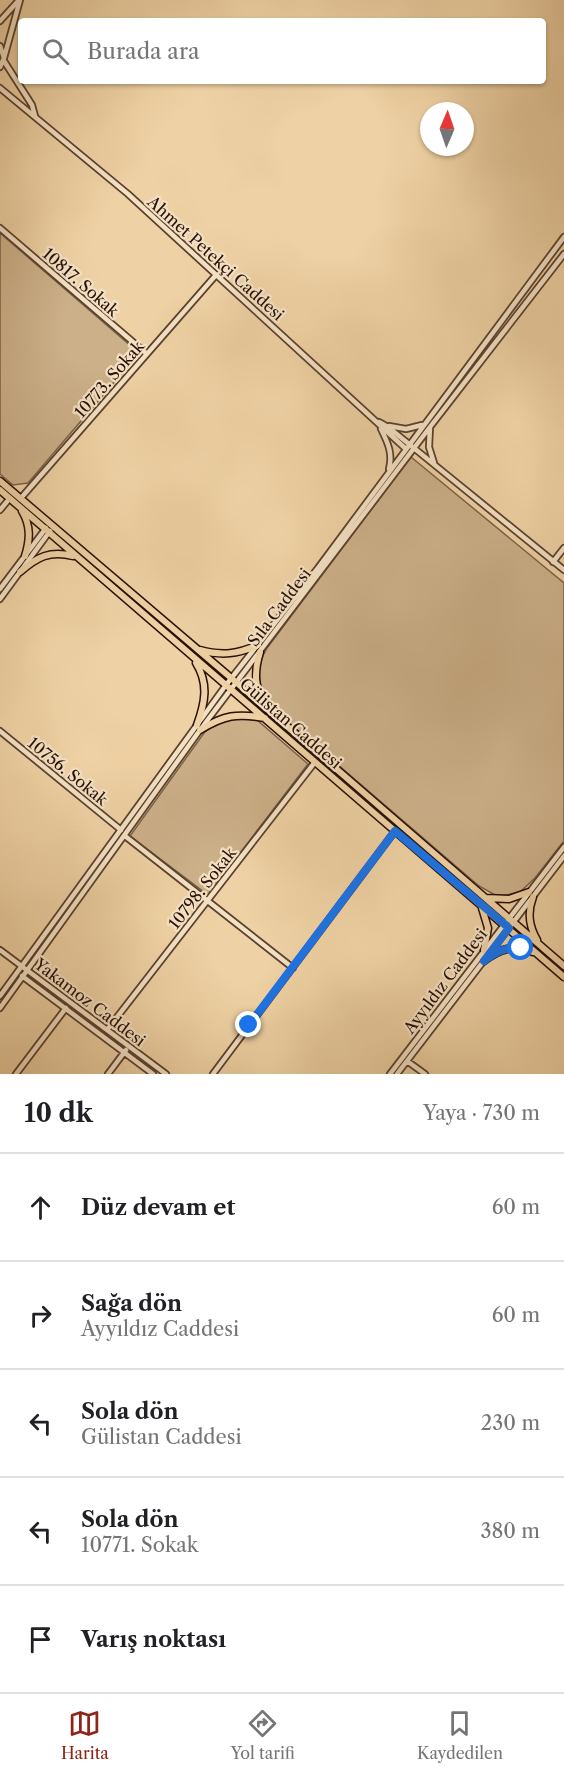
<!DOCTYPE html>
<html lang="tr">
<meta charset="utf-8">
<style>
:root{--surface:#fff;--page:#f6f6f6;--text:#202124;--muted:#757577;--line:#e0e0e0;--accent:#8f2418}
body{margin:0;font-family:"Libre Caslon Text",serif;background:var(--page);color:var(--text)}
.compass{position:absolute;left:420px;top:102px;width:54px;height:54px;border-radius:50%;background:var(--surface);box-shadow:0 2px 4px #0004;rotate:2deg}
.stop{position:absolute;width:18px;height:18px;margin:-14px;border:4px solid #1a73e8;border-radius:50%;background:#fff}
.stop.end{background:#1a73e8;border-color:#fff;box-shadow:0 2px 6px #0008}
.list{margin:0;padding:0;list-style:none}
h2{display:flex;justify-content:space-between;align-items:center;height:78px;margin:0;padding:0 24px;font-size:26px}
h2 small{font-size:20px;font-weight:400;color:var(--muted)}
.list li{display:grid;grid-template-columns:39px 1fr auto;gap:18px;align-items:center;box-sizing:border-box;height:108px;padding:0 24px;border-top:2px solid var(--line)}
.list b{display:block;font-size:22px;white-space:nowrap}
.list p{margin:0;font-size:20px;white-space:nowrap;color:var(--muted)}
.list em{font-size:20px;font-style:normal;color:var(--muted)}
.icon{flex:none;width:33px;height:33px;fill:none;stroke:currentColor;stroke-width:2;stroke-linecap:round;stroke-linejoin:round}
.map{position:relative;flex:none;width:564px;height:1074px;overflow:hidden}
.search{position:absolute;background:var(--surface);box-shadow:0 2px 4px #0004;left:18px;right:18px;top:18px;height:66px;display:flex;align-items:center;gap:15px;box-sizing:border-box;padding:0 21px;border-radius:6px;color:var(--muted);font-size:22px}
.sheet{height:618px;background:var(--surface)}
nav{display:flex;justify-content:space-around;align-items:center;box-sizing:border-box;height:84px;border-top:2px solid var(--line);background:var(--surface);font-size:16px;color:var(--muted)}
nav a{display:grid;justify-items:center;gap:3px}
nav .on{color:var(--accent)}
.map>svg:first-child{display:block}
.green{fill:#ccb089;stroke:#7a6048;stroke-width:1.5}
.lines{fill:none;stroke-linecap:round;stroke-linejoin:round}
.minor-casing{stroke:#5a402e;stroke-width:8}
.major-casing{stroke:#281007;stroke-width:9}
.minor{stroke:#f4e1c4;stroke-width:4.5}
.major{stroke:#eed1a4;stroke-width:6}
.route{stroke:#1a73e8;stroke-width:8}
.labels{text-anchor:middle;stroke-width:4.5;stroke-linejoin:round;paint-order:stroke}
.street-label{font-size:16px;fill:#281007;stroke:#f4e1c4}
</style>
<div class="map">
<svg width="564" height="1074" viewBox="0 0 564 1074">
<rect width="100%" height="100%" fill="#eed1a4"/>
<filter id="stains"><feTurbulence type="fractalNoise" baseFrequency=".00333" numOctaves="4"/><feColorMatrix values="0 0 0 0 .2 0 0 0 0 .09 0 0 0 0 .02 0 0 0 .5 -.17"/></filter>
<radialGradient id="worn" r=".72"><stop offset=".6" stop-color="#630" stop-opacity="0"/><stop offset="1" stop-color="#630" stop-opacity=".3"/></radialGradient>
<!-- green -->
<path class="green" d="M 0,233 L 139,353 L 28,483 L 13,485 L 0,474 Z
M 411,457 L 564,583 L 564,841 L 535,878 L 520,892 L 507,895 L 495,895 L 479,886 L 274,710 C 258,692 254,669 267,648 Z
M 232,718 L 257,720 L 308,764 L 208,895 L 130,836 L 204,733 L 215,724 Z"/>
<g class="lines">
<!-- minor casing -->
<g class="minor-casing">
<path id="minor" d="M 0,21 L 19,0
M 0,46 L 4,58 L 0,67
M 4,58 L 20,0
M 4,61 L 32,105 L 35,116
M 0,88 L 128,194 L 406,449
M 0,228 L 147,354
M 379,422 L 388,427 L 564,570
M 389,426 L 406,429 L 422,425
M 430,427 L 429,447 L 434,463
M 381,429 C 388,443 393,454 389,469
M 21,498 L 216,275
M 0,510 L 10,498
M 553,562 L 564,548
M 0,589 L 46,528
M 0,599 L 50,531
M 0,731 L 121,830
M 125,836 L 293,968
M 0,950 L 166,1074
M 22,976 L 153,1074
M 0,996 L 226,685 L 318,568 L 564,237
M 0,1008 L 200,730 L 430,427 L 564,254
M 107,1030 L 315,762
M 407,1061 L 425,1074
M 16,1074 L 66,1008
M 108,1074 L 126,1050
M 213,1074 L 395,831
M 390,1074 L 564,847
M 397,1074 L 564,856"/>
</g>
<!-- major casing -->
<g class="major-casing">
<path id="major" d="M 0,481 L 237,683 L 564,966
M 0,490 L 564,977
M 22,511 C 31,526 30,540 25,556
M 20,572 C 37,557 50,550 73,556
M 200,650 C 222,656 238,654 258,645
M 260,652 C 254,671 254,688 265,706
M 196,663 C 209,684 205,703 197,725
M 200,730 C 224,715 237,713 265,718
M 533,897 C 527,913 529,926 537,940
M 486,898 L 509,899 L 529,892
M 482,908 L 488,928 L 484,950
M 484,961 C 499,949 514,944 533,952"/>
</g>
<!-- minor -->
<use href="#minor" class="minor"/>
<!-- major -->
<use href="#major" class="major"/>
</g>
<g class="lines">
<!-- route -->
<path class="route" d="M 249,1025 L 395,831 L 509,928 L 484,961 C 496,952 505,947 521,948"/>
</g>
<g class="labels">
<!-- street labels -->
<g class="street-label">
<text transform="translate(216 258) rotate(42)" y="6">Ahmet Petekçi Caddesi</text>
<text transform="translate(81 282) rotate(41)" y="6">10817. Sokak</text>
<text transform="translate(109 379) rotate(-49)" y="6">10773. Sokak</text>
<text transform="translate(279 607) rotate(-53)" y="6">Sıla Caddesi</text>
<text transform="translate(291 723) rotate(41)" y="6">Gülistan Caddesi</text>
<text transform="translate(68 771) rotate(39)" y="6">10756. Sokak</text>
<text transform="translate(202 888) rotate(-52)" y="6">10798. Sokak</text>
<text transform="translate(445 981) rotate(-53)" y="6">Ayyıldız Caddesi</text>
<text transform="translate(90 1002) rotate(37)" y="6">Yakamoz Caddesi</text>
</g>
</g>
<rect width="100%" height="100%" filter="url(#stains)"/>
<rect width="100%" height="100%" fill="url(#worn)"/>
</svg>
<svg class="compass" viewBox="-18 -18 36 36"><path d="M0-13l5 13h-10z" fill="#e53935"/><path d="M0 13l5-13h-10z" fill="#757577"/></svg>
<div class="stop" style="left:521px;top:948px"></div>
<div class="stop end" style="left:249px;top:1025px"></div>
<div class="search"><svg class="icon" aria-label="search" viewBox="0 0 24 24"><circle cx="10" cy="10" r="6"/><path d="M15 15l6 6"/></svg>Burada ara</div>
</div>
<section class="sheet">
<h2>10 dk<small>Yaya · 730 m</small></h2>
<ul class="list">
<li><svg class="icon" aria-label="ahead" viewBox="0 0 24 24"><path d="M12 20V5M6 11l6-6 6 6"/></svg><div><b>Düz devam et</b></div><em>60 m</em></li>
<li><svg class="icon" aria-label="right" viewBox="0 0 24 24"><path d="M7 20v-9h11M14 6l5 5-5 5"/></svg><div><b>Sağa dön</b><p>Ayyıldız Caddesi</p></div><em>60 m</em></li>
<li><svg class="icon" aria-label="left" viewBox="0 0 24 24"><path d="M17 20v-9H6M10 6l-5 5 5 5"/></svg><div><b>Sola dön</b><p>Gülistan Caddesi</p></div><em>230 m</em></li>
<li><svg class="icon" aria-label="left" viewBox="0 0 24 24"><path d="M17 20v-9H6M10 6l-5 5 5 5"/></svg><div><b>Sola dön</b><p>10771. Sokak</p></div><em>380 m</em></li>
<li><svg class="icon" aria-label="arrive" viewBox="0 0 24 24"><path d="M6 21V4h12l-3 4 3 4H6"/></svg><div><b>Varış noktası</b></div></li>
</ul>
</section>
<nav>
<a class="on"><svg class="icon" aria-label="map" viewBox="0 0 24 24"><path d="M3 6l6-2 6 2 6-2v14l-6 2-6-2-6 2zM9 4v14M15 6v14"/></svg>Harita</a>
<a><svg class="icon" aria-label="directions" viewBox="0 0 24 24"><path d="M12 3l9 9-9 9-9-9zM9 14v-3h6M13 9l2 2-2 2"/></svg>Yol tarifi</a>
<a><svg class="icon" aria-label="saved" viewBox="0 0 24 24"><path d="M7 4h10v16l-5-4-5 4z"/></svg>Kaydedilen</a>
</nav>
